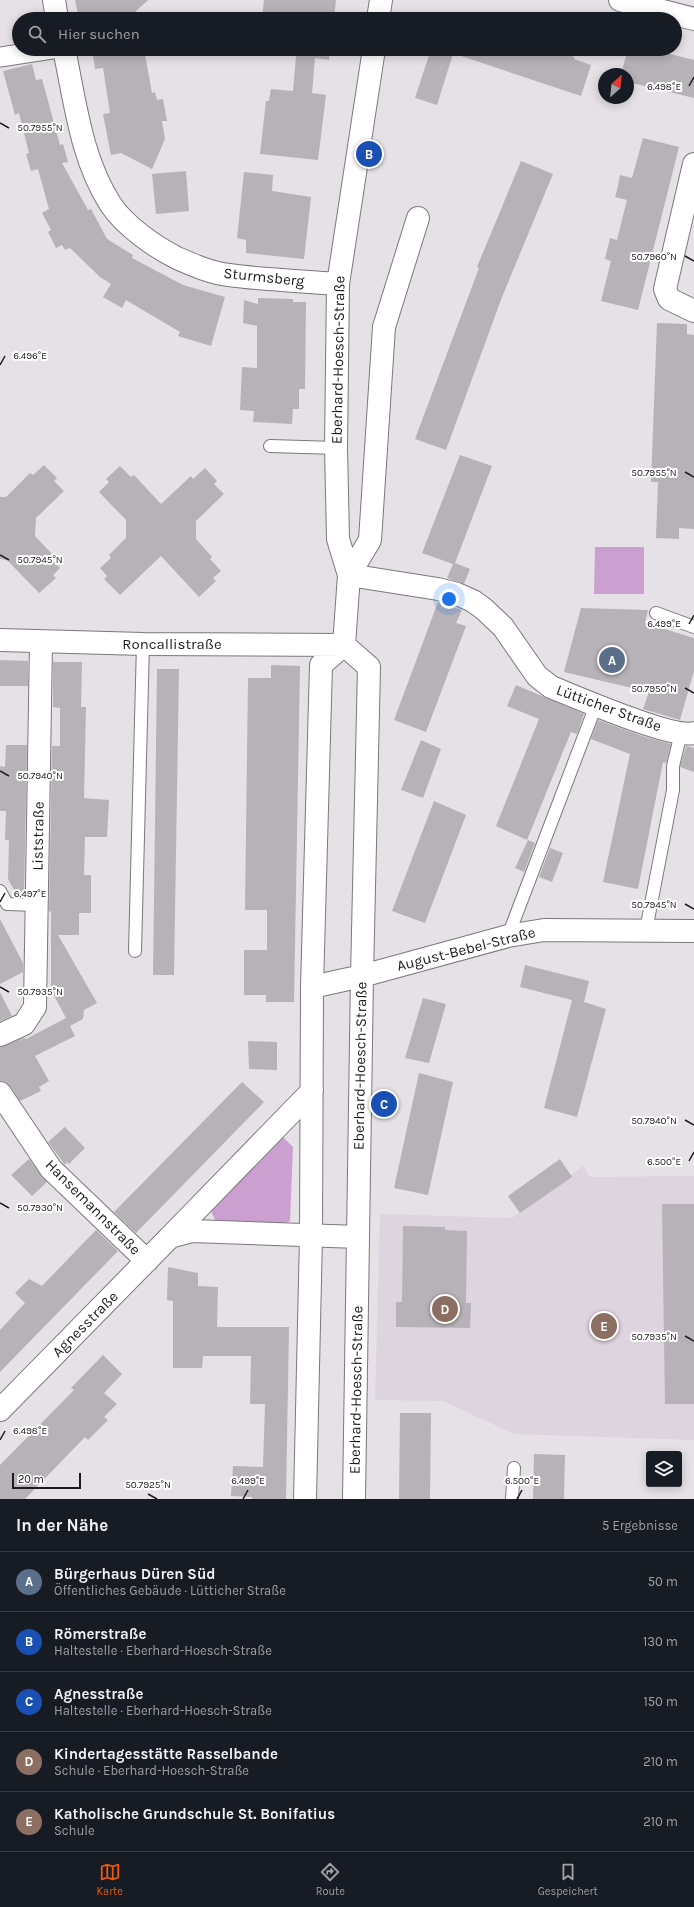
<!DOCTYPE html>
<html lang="de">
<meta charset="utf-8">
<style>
:root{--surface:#171b24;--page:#20242c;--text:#f1f3f6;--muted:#9ea1a6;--line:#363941;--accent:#ea580c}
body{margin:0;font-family:Karla,sans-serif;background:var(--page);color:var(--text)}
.controls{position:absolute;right:12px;bottom:12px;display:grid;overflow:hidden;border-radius:4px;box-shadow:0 2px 10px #0003}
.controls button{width:36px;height:36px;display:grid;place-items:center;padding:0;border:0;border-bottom:1px solid var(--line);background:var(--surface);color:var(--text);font:20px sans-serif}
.compass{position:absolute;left:598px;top:68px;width:36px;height:36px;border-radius:50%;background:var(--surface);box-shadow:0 2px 10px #0003;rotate:27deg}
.scale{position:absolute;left:12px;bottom:10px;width:69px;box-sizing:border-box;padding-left:4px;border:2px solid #1c1a1c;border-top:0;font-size:11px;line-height:14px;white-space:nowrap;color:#1c1a1c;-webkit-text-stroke:3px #fff;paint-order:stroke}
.you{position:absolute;left:449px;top:599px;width:14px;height:14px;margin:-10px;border:3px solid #fff;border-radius:50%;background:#1a73e8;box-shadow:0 0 0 6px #1a73e833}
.badge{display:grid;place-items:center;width:26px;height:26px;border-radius:50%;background:var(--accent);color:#fff;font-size:13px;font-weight:700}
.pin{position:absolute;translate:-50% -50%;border:2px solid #fff;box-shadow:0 1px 4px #0006}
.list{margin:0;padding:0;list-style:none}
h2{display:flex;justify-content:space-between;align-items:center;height:52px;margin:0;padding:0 16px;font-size:17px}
h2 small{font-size:13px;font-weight:400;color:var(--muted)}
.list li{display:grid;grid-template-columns:26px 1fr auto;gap:12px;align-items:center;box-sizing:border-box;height:60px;padding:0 16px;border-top:1px solid var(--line)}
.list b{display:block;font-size:15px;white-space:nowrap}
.list p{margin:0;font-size:13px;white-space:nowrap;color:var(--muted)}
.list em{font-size:13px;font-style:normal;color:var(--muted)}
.icon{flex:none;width:22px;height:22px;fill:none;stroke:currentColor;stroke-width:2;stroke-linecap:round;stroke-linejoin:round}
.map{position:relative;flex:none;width:694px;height:1499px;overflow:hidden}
.search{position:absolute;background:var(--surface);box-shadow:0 2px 10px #0003;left:12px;right:12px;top:12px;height:44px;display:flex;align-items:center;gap:10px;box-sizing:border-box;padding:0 14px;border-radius:22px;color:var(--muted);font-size:15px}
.sheet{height:352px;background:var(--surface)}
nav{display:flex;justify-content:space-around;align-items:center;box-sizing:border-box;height:56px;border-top:1px solid var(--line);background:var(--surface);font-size:11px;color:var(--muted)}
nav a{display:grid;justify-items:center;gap:2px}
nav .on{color:var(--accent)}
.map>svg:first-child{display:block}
.built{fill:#ded4df}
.green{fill:#cb9fcf}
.building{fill:#b7b2b7}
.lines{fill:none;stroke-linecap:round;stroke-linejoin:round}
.service-casing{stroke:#7b777c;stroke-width:14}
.pedestrian-casing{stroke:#7b777c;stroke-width:21}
.minor-casing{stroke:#7b777c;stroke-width:24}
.service{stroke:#fff;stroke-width:12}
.pedestrian{stroke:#fff;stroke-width:19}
.minor{stroke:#fff;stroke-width:22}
.ticks{fill:none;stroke:#1c1a1c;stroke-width:1.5}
.labels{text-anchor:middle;stroke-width:4;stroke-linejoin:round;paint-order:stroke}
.street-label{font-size:15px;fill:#1c1a1c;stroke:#fff}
.ticks-label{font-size:10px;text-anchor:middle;fill:#1c1a1c;stroke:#fff;stroke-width:4;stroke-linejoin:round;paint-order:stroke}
</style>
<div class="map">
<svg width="694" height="1499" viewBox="0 0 694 1499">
<rect width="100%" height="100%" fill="#e6e1e6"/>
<!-- built -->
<path class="built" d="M 583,1166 L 590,1177 L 694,1176 L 694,1440 L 514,1434 L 443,1401 L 375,1400 L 380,1214 L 512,1218 Z"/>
<!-- green -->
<path class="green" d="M 595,547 L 644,547 L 644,594 L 594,594 Z
M 283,1137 L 293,1147 L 290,1221 L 281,1225 L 220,1223 L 215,1220 L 211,1211 L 215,1204 Z"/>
<!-- building -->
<path class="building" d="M 75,0 L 148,0 L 134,13 L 135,19 L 79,19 Z
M 264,0 L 336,0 L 334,19 L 262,19 Z
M 92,49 L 144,49 L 152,93 L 155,92 L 157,100 L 163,99 L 167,121 L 162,121 L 165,139 L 152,169 L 121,153 L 111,155 L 103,114 L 110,113 L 103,68 L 95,69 Z
M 258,49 L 330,49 L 329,60 L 315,58 L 312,93 L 326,95 L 318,160 L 260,154 L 266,101 L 269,101 L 271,89 L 293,91 L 296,55 L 258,52 Z
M 431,49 L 437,49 L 453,54 L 437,105 L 415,98 Z
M 449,49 L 551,49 L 574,57 L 574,59 L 591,65 L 581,96 L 449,52 Z
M 628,49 L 650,49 L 694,60 L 694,98 L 628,82 L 628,74 L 621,74 Z
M 32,64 L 36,80 L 42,79 L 60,145 L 63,144 L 68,162 L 62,163 L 88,210 L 91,209 L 107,239 L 133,255 L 132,258 L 183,285 L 225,297 L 211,346 L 178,336 L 180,332 L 126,300 L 122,308 L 103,297 L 111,284 L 100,277 L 70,248 L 65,250 L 62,245 L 56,248 L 48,232 L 51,230 L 42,213 L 49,209 L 38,169 L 31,171 L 26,154 L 29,153 L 19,113 L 15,115 L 3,71 Z
M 643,138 L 679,147 L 638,310 L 601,301 L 611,261 L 605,259 L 610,238 L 617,240 L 627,200 L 615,197 L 618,186 L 620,175 L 632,178 Z
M 521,161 L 553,174 L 502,297 L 446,450 L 415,439 L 479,268 L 477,267 Z
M 186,171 L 189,211 L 156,214 L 152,174 Z
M 244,172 L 273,175 L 272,191 L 311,197 L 304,259 L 246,253 L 246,240 L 237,238 Z
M 258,298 L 293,299 L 293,302 L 306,302 L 305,389 L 299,389 L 299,409 L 293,409 L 292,424 L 253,422 L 254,411 L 240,410 L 242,367 L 257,368 L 257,326 L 243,323 L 244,300 L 258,304 Z
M 657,323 L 687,324 L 687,334 L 694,335 L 694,529 L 679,528 L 679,539 L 656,538 L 658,482 L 651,482 Z
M 460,455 L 492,466 L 455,563 L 470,569 L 464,584 L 447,578 L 453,564 L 422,553 Z
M 44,465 L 57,478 L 54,481 L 64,491 L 36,518 L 35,536 L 52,554 L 49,556 L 60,568 L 53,575 L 56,578 L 39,593 L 7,560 L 0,559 L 0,497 L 6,497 L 30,473 L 33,475 Z
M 120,466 L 131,477 L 134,475 L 161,504 L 191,476 L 193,479 L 205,468 L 217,481 L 214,484 L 224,494 L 196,521 L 196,539 L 212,557 L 210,559 L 221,571 L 213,578 L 216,581 L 199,597 L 161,556 L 120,595 L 104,579 L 107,576 L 100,568 L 111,558 L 109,555 L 126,538 L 126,520 L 99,492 L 109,482 L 106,479 Z
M 438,602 L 462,610 L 456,623 L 466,626 L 426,732 L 394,720 Z
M 581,608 L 648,610 L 645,623 L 694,638 L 694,671 L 680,720 L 643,709 L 649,692 L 564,672 Z
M 0,660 L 28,661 L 28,686 L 0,686 Z
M 53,662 L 82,662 L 81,707 L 86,707 L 84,798 L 109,800 L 107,837 L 85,837 L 84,875 L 91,875 L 91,913 L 79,913 L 79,935 L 58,935 L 97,1003 L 84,1010 L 83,1019 L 70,1026 L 75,1036 L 35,1056 L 49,1081 L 39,1087 L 41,1091 L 20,1101 L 10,1086 L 5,1082 L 0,1081 L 0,1047 L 24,1038 L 26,1039 L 66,1018 L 51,990 L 51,911 L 49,912 L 52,746 L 60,746 L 60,708 L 53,707 Z
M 271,665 L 300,666 L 294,1002 L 266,1002 L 266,995 L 244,995 L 244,950 L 267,950 L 267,910 L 245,910 L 248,678 L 271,678 Z
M 157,669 L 179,669 L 174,975 L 153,975 Z
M 516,685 L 584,714 L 577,734 L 571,732 L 527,840 L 496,826 L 539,719 L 507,706 Z
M 598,720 L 642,736 L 671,744 L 666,763 L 663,762 L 638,889 L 603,882 L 630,754 L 591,739 Z
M 421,740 L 441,749 L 423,798 L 401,790 Z
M 6,745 L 27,745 L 24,897 L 18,897 L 8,879 L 9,840 L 5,840 L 6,811 L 0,811 L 0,766 L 5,767 Z
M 686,746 L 694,748 L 694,772 L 680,767 Z
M 434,801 L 466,815 L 425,923 L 392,911 Z
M 528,840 L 535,843 L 524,872 L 515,868 Z
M 550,848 L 563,853 L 552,882 L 539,877 Z
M 0,919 L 23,963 L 23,972 L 0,984 Z
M 525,965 L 589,981 L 584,1002 L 606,1009 L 577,1117 L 544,1108 L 572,1000 L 520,987 Z
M 0,992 L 12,1016 L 0,1021 Z
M 423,998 L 446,1004 L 429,1063 L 405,1058 Z
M 248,1041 L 277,1042 L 277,1070 L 249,1069 Z
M 419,1073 L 453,1082 L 428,1195 L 394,1188 Z
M 242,1082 L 264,1102 L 136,1233 L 114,1212 Z
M 65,1127 L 85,1148 L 69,1164 L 67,1162 L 65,1165 L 48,1142 Z
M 29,1159 L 47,1182 L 32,1196 L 11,1175 Z
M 560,1159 L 572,1177 L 520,1213 L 508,1196 Z
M 662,1204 L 694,1204 L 694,1404 L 665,1404 Z
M 403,1226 L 445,1227 L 445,1230 L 467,1231 L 466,1303 L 471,1303 L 470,1328 L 396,1327 L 396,1302 L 402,1302 Z
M 96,1230 L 118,1251 L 0,1372 L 0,1330 L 25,1303 L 15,1293 L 29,1279 L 42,1286 Z
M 168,1267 L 198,1273 L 198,1286 L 218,1287 L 217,1327 L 289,1327 L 286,1499 L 252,1499 L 252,1497 L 231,1496 L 233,1466 L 263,1467 L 265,1404 L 250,1404 L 251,1356 L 203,1356 L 202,1368 L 173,1368 L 173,1301 L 167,1300 Z
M 103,1355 L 122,1374 L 104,1393 L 117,1404 L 104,1417 L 108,1420 L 88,1440 L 85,1437 L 25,1499 L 0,1499 L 0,1465 L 74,1390 L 71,1388 Z
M 400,1413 L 431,1413 L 430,1499 L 399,1499 Z
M 534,1454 L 565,1455 L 564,1499 L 533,1499 Z"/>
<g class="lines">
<!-- service casing -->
<g class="service-casing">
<path id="service" d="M 270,446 L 336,448
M 656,613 L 694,627
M 0,891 L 7,904 L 37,905
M 646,930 L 673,790 L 673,766 L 681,733
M 508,936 L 596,705
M 135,951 L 143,644
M 512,1499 L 514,1468"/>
</g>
<!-- pedestrian casing -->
<g class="pedestrian-casing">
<path id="pedestrian" d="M 0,57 L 52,49"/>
</g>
<!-- minor casing -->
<g class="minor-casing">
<path id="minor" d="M 54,0 L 57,19
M 620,0 L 694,19
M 378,19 L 381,0
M 64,49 C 75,101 81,159 111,205 C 125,226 155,247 177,258 C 193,265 211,273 229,275 C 265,280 302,281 338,284
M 694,164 L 665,289 L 669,299 L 694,311
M 349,575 L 438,589 L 457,594 L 473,601 L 484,609 L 503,627 L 537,676 L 551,687 C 576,697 672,739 694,733
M 349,575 L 370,540 L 384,327 L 418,218
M 0,640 L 143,644 L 344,645
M 344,645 L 369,667 L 362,976 L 354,1499
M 312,987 L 362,976 L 508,936 L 544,930 L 694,931
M 0,1035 L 24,1024 L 35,1007 L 41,642
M 0,1093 L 51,1169 L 147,1261
M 170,1237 L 312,1091
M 0,1410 L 170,1237 L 192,1231 L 358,1237
M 305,1499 L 311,1236 L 312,987 L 321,665 L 344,645 L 349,575 L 338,539 L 336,448 L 338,284 L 374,49"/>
</g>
<!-- service -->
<use href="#service" class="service"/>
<!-- pedestrian -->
<use href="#pedestrian" class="pedestrian"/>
<!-- minor -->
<use href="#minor" class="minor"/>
</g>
<!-- ticks -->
<path class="ticks" d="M 689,86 L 694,77M 0,123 L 9,128M 685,256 L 694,261M 0,365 L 5,356M 685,472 L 694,477M 0,555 L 9,560M 689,624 L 694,615M 685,688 L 694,693M 0,771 L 9,776M 0,902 L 5,893M 685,904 L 694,909M 0,987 L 9,992M 685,1120 L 694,1125M 689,1161 L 694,1152M 0,1203 L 9,1208M 685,1336 L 694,1341M 0,1440 L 5,1431M 148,1494 L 157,1499M 243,1499 L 248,1490M 517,1499 L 522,1490"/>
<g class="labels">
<!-- street labels -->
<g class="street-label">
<text transform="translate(264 277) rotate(6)" y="5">Sturmsberg</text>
<text transform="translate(338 360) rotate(-89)" y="5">Eberhard-Hoesch-Straße</text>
<text x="172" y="649">Roncallistraße</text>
<text transform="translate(609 708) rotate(20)" y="5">Lütticher Straße</text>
<text transform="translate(38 836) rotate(-89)" y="5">Liststraße</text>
<text transform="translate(466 949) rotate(-14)" y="5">August-Bebel-Straße</text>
<text transform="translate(360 1066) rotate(-89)" y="5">Eberhard-Hoesch-Straße</text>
<text transform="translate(93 1207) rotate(45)" y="5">Hansemannstraße</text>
<text transform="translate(85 1324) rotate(-45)" y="5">Agnesstraße</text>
<text transform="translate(356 1390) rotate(-89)" y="5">Eberhard-Hoesch-Straße</text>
</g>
</g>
<g class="ticks-label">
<text x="664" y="90">6.498°E</text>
<text x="40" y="131">50.7955°N</text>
<text x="654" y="260">50.7960°N</text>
<text x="30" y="359">6.496°E</text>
<text x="654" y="476">50.7955°N</text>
<text x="40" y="563">50.7945°N</text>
<text x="664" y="627">6.499°E</text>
<text x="654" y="692">50.7950°N</text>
<text x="40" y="779">50.7940°N</text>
<text x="30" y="897">6.497°E</text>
<text x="654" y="908">50.7945°N</text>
<text x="40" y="995">50.7935°N</text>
<text x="654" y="1124">50.7940°N</text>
<text x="664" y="1165">6.500°E</text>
<text x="40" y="1211">50.7930°N</text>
<text x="654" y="1340">50.7935°N</text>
<text x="30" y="1434">6.498°E</text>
<text x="248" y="1484">6.499°E</text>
<text x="522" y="1484">6.500°E</text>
<text x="148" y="1488">50.7925°N</text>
</g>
</svg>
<div class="controls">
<button><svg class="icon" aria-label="layers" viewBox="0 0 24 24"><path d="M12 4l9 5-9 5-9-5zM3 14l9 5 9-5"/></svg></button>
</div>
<svg class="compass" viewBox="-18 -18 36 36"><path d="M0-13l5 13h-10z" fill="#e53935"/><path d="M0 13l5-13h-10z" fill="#9ea1a6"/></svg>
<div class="scale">20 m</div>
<div class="you"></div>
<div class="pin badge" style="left:612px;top:660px;background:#5c6f8a">A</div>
<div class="pin badge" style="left:369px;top:154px;background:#1a4fb4">B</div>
<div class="pin badge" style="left:384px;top:1104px;background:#1a4fb4">C</div>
<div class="pin badge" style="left:445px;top:1309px;background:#8d6e63">D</div>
<div class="pin badge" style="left:604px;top:1326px;background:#8d6e63">E</div>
<div class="search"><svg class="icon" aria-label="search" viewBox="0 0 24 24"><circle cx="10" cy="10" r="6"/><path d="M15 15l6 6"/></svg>Hier suchen</div>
</div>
<section class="sheet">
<h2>In der Nähe<small>5 Ergebnisse</small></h2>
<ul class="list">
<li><span class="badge" style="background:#5c6f8a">A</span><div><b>Bürgerhaus Düren Süd</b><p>Öffentliches Gebäude · Lütticher Straße</p></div><em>50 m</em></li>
<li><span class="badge" style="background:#1a4fb4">B</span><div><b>Römerstraße</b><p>Haltestelle · Eberhard-Hoesch-Straße</p></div><em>130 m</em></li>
<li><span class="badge" style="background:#1a4fb4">C</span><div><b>Agnesstraße</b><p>Haltestelle · Eberhard-Hoesch-Straße</p></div><em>150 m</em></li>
<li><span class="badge" style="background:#8d6e63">D</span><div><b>Kindertagesstätte Rasselbande</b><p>Schule · Eberhard-Hoesch-Straße</p></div><em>210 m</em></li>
<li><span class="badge" style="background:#8d6e63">E</span><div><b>Katholische Grundschule St. Bonifatius</b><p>Schule</p></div><em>210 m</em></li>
</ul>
</section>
<nav>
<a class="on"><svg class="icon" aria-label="map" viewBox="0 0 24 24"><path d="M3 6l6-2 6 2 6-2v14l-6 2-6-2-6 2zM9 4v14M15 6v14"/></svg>Karte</a>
<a><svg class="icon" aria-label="directions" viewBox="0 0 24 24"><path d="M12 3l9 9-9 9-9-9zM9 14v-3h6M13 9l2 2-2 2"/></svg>Route</a>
<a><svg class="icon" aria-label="saved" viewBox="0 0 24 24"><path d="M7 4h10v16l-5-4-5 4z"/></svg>Gespeichert</a>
</nav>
